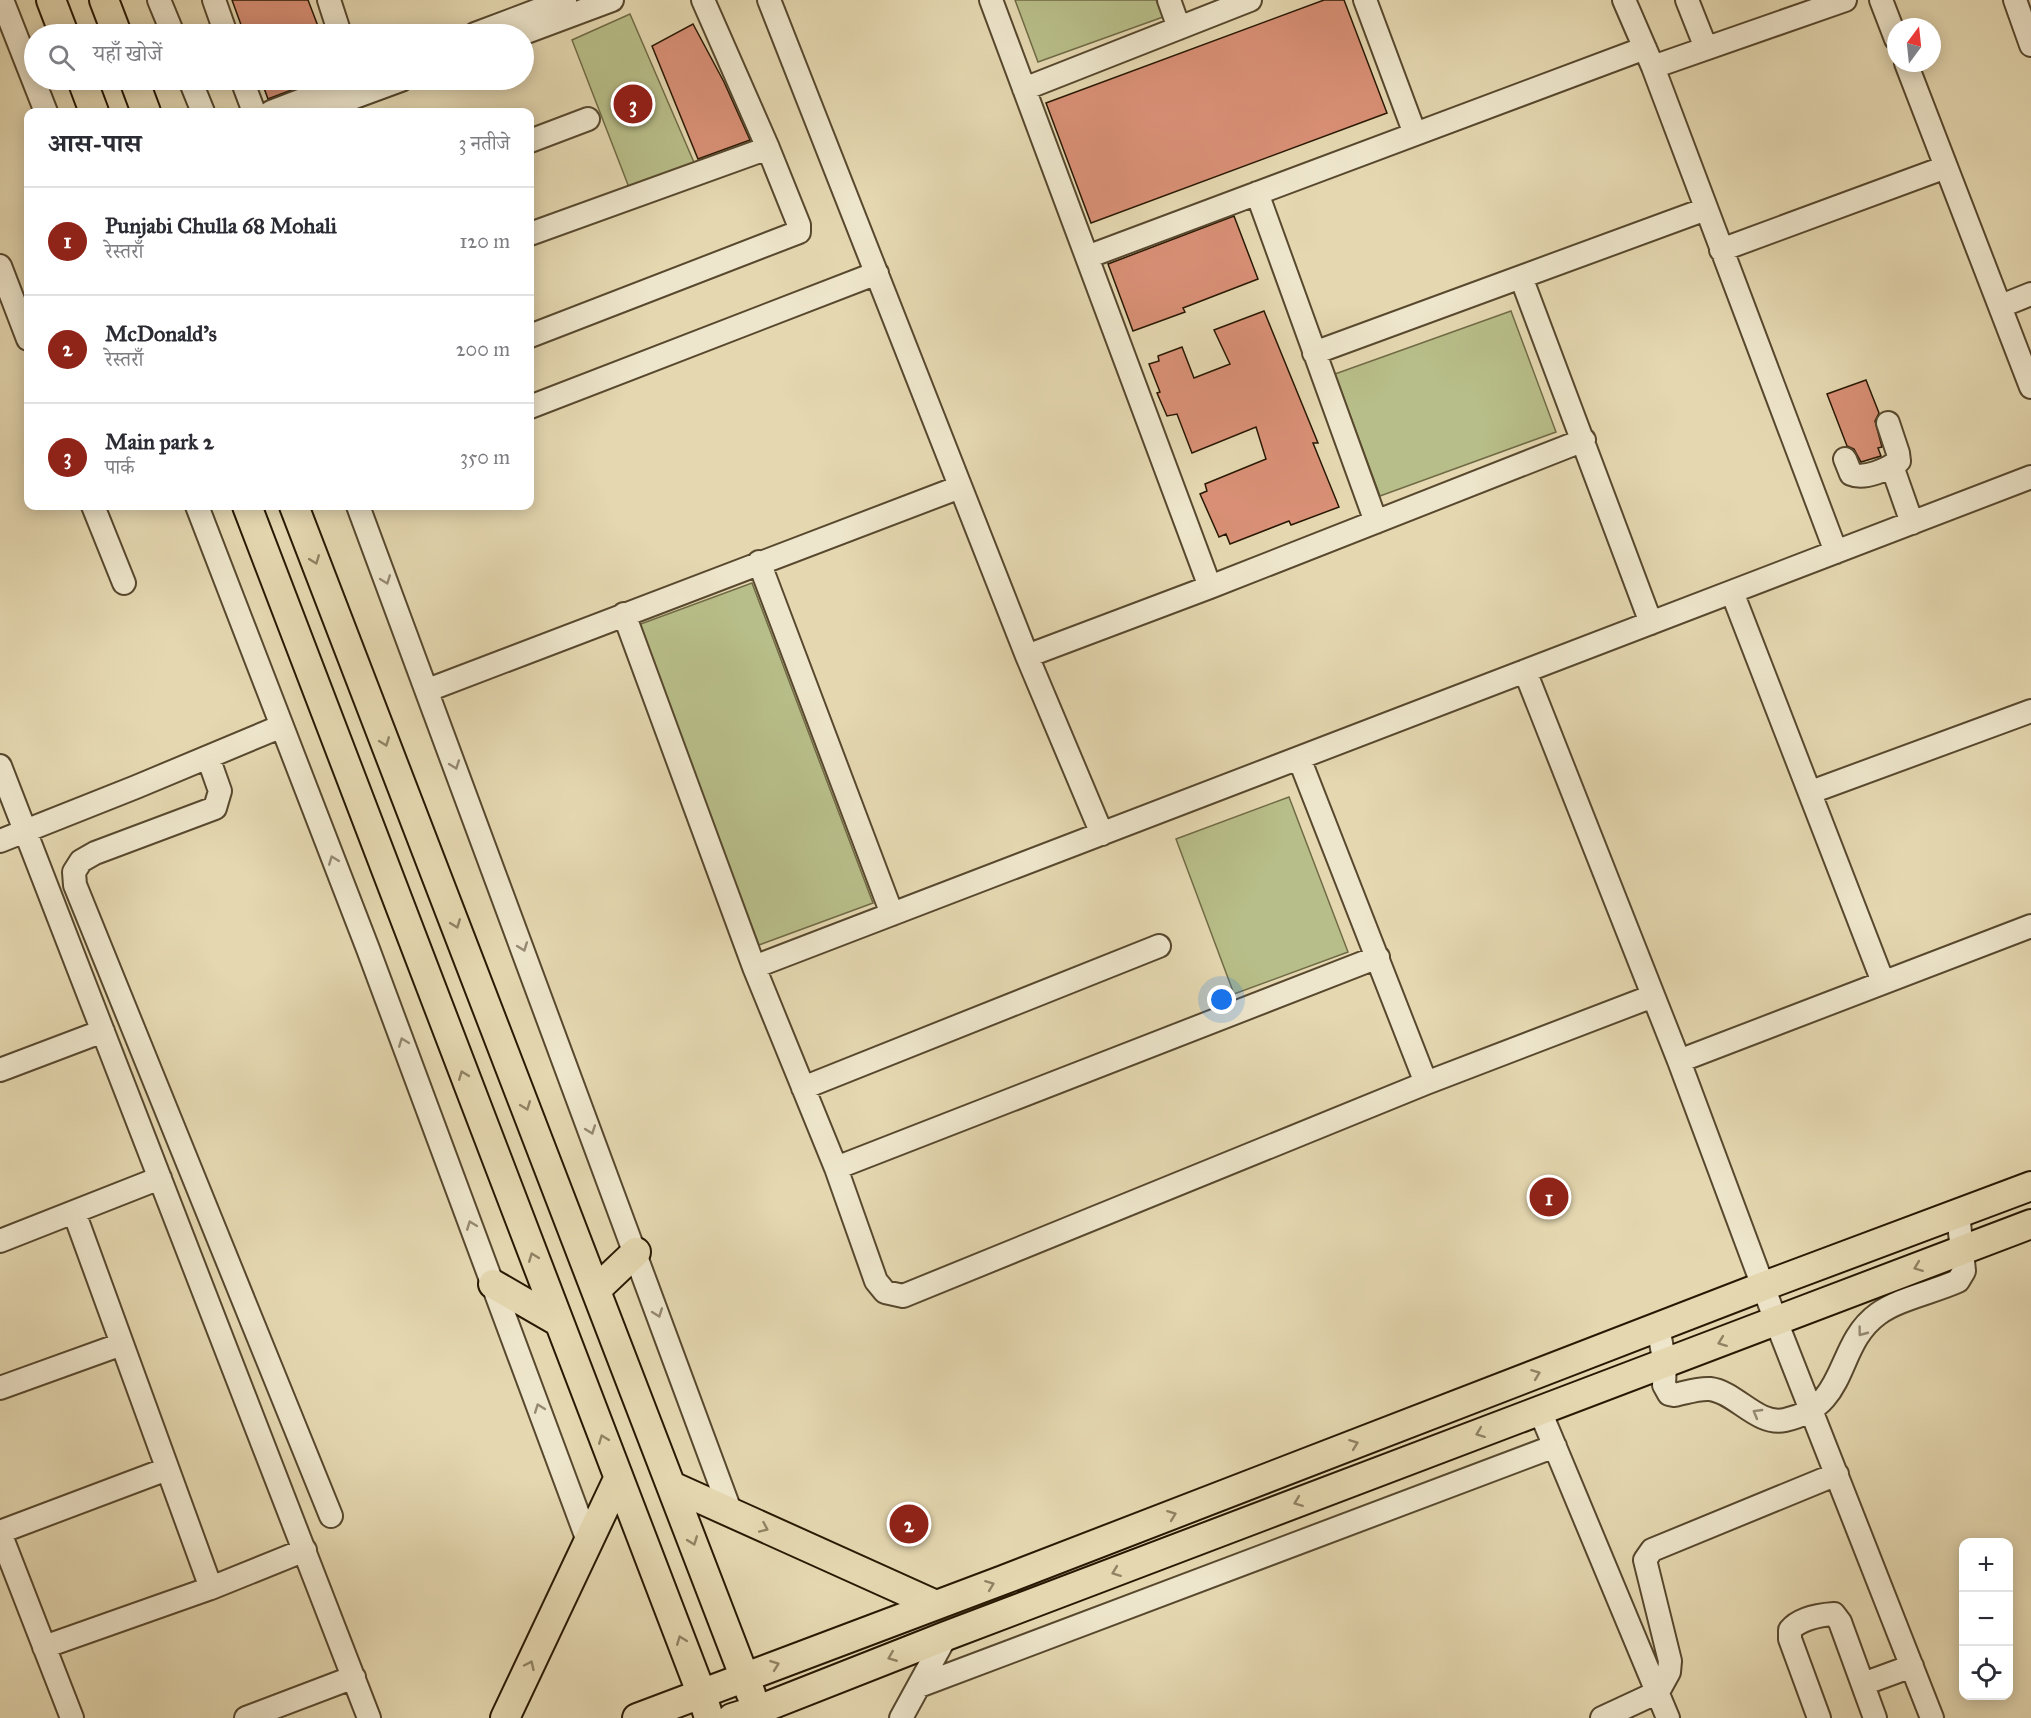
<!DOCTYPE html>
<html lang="hi">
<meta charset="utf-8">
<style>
:root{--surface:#fff;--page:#f2f2f3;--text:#2b2b33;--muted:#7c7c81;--line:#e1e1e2;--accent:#8f2418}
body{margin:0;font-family:"IM FELL Great Primer","Noto Serif Devanagari",serif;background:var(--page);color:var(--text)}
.controls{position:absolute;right:18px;bottom:18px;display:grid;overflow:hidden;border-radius:12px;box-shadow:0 3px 15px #0003}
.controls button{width:54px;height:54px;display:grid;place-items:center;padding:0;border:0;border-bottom:2px solid var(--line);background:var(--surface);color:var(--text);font:30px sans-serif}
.compass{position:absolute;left:1887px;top:18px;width:54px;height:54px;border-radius:50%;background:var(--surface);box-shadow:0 3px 15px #0003;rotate:15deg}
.you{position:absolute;left:1222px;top:1000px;width:21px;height:21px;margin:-15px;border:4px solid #fff;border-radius:50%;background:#1a73e8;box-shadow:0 0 0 9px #1a73e833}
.badge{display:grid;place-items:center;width:39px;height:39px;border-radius:50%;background:var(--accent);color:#fff;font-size:20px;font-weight:700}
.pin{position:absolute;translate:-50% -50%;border:3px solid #fff;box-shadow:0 2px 6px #0006}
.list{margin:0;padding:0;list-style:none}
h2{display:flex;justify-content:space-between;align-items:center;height:78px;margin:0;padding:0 24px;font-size:26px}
h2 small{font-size:20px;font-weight:400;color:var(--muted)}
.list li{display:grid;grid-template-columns:39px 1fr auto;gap:18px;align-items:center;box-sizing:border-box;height:108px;padding:0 24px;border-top:2px solid var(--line)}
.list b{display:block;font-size:22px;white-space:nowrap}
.list p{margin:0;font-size:20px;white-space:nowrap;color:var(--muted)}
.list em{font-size:20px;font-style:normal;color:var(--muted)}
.icon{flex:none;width:33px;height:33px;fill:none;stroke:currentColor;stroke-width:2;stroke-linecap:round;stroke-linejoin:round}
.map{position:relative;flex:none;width:2031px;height:1718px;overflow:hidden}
.search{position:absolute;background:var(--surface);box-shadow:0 3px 15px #0003;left:24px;top:24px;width:510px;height:66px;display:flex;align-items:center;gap:15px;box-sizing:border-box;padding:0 21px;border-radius:33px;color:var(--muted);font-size:22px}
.panel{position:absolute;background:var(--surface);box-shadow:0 3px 15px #0003;left:24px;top:108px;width:510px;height:402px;border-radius:12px}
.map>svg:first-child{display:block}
.green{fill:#b8be89;stroke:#706b46;stroke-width:1.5}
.building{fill:#d99076;stroke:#281803;stroke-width:1.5}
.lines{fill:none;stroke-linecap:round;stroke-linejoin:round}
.minor-casing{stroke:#57482e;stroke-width:26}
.major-casing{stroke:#281803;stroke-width:32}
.minor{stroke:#eee6cc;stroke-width:22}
.major{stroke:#e5d8b1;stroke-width:28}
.oneway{stroke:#908263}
.oneway2{stroke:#958972}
</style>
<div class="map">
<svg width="2031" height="1718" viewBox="0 0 2031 1718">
<rect width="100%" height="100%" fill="#e5d8b1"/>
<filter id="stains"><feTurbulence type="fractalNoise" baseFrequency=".00333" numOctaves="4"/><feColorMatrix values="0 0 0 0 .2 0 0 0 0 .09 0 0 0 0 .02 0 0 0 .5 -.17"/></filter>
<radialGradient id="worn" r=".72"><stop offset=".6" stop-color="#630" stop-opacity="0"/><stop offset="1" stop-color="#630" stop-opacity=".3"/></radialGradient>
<!-- green -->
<path class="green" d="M 1015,0 L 1156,0 L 1163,17 L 1038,62 Z
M 630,14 L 696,167 L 630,190 L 572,40 Z
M 1511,311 L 1556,432 L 1380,496 L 1335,374 Z
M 752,583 L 873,903 L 759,945 L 638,625 Z
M 1289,797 L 1348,952 L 1234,994 L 1176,839 Z"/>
<!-- building -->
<path class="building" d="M 232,0 L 308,0 L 321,34 L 259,34 L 256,29 L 244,33 Z
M 1324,0 L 1344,0 L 1387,113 L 1091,223 L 1046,103 Z
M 693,24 L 724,82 L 750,140 L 698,159 L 652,46 Z
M 261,80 L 318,80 L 268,99 Z
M 1234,216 L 1258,279 L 1183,308 L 1185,312 L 1133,331 L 1108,264 Z
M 1264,311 L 1318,443 L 1313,443 L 1339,507 L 1291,525 L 1289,521 L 1230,544 L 1226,534 L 1219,537 L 1200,494 L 1207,491 L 1205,484 L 1266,459 L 1256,427 L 1192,453 L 1177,414 L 1167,416 L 1157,393 L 1160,392 L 1149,364 L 1159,361 L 1158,356 L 1182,347 L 1194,378 L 1230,364 L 1214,330 Z
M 1866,380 L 1879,413 L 1875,421 L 1882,447 L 1878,448 L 1881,456 L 1861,462 L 1854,449 L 1847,446 L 1827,394 Z"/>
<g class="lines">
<!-- minor casing -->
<g class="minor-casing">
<path id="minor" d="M 2,0 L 46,112
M 159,0 L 173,34
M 214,0 L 226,34
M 329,0 L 340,34
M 769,0 L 1027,656 L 1102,834
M 991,0 L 1210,587
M 1169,0 L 1179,28
M 1365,0 L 1415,134
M 1624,0 L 1653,67 L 1836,552
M 1687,0 L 1706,48
M 1881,0 L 1896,39
M 2015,0 L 2031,45
M 475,34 L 565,0
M 521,34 L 612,0
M 1906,63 L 2031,387
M 1653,67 L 1845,0
M 190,80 L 203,112
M 242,80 L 254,112
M 1024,89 L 1250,0
M 271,112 L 331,89
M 314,112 L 401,80
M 530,141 L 588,119
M 1257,193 L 1376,522
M 530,234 L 768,148 L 703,0
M 1721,250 L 1946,167
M 1087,257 L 1645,48
M 0,266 L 28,339
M 1521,277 L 1651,623
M 2001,306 L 2031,294
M 530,336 L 799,232 L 799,225 L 768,148
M 1314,353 L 1706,209
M 530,407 L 877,273
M 1845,459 L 1851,474 C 1865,480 1888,469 1899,461 L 1898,453 L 1888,423
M 1892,466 L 1912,523
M 93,506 L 124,583
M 197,506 L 368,949 L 588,1541
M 358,506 L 731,1513
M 759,562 L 892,914
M 1732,592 L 1883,982
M 624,614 L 754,967 L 836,1168 L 876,1281 L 885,1292 L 903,1296 L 1426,1083 L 1653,996
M 1027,656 L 1210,587 L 1584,440
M 1525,671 L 1679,1061 L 1776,1321 L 1932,1718
M 428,690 L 960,487
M 208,757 L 220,791 L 215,808 L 95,853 L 81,861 L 74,872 L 75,885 L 331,1516
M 1299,758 L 1426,1083
M 0,766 L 369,1718
M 1811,792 L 2031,711
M 0,841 L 136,787 L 282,726
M 754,967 L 2031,477
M 1679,1061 L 2031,926
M 0,1070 L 103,1031
M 803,1088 L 1159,946
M 836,1168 L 1378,957
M 0,1241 L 160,1178
M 1658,1327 L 1665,1364 L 1664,1385 L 1669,1394 L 1674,1395 C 1685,1393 1698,1388 1710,1389 C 1736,1392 1757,1426 1785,1420 C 1850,1406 1834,1346 1878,1314 C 1898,1299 1934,1292 1958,1281 L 1964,1271 L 1958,1213
M 0,1388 L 122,1344
M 1540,1411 L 1668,1718
M 0,1532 L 167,1469
M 0,1533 L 72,1718
M 211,1588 L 305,1550
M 44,1647 L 211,1588 L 74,1212
M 1863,1684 L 1912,1666
M 919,1686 L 1555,1446
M 246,1718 L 354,1677
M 901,1718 L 946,1636
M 1602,1718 L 1658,1692 L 1669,1672 L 1670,1661 L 1645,1560 L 1652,1550 L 1837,1474
M 1819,1718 L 1790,1639 L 1790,1630 C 1799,1619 1819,1615 1834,1614 L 1840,1622 L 1875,1718"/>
</g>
<!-- major casing -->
<g class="major-casing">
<path id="major" d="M 51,0 L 64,34
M 104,0 L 117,34
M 82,80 L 94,112
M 134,80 L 146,112
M 247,506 L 702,1695 L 709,1718
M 294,506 L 751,1694
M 493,1284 L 557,1321
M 597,1289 L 636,1252
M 672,1486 L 936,1605
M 505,1718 L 618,1479
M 637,1718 L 1003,1580 L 1764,1286 L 2031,1186
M 732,1718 L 758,1710 L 946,1636 L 2031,1224"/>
</g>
<!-- minor -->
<use href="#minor" class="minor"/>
<!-- major -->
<use href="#major" class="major"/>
</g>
<!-- one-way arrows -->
<defs><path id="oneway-chevron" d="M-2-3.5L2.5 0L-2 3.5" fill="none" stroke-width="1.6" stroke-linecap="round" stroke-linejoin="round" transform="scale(1.5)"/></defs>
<g class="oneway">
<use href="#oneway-chevron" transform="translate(315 560) rotate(69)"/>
<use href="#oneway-chevron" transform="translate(385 742) rotate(69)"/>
<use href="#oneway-chevron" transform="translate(456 924) rotate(69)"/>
<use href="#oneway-chevron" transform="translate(463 1075) rotate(-111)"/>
<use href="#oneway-chevron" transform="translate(526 1106) rotate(69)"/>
<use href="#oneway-chevron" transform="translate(533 1257) rotate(-111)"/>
<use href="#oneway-chevron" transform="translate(1918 1267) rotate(159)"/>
<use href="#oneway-chevron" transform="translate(1722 1342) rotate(159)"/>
<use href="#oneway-chevron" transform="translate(1536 1374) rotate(-21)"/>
<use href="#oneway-chevron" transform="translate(1480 1433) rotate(159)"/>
<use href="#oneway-chevron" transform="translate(603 1439) rotate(-111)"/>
<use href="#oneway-chevron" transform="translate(1354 1444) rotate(-21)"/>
<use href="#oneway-chevron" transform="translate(1298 1502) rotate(159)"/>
<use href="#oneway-chevron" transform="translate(1172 1515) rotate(-21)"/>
<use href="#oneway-chevron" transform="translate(764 1528) rotate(24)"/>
<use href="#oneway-chevron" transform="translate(693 1541) rotate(69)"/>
<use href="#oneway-chevron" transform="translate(1116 1572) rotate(159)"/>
<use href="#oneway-chevron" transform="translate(990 1585) rotate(-21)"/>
<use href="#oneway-chevron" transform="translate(681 1640) rotate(-111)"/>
<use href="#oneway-chevron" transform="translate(892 1657) rotate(158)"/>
<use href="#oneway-chevron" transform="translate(530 1665) rotate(-65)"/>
<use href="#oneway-chevron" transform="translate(775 1665) rotate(-20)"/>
</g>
<g class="oneway2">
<use href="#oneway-chevron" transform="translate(386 580) rotate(69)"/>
<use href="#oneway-chevron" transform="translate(455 765) rotate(70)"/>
<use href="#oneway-chevron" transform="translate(333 860) rotate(-111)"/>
<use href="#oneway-chevron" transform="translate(523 947) rotate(70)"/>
<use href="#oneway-chevron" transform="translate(403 1042) rotate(-111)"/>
<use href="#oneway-chevron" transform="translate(591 1130) rotate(70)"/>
<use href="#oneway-chevron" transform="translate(471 1225) rotate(-111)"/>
<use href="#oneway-chevron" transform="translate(658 1313) rotate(70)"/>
<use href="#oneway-chevron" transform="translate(1862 1332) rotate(127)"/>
<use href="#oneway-chevron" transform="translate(539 1408) rotate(-110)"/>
<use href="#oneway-chevron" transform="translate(1757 1413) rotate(-150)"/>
</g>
<rect width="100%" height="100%" filter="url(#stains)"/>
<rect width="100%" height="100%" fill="url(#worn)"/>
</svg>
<div class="controls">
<button>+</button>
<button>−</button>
<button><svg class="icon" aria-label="locate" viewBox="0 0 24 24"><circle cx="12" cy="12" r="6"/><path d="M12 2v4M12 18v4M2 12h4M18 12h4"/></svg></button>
</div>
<svg class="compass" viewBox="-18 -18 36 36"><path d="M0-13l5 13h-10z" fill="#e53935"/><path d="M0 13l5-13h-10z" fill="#7c7c81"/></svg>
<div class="you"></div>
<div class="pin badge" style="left:1549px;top:1197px">1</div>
<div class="pin badge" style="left:909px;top:1524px">2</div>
<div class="pin badge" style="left:633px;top:104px">3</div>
<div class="search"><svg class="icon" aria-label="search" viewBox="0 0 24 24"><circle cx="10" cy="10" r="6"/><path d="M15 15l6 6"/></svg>यहाँ खोजें</div>
<section class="panel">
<h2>आस-पास<small>3 नतीजे</small></h2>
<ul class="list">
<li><span class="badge">1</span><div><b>Punjabi Chulla 68 Mohali</b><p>रेस्तराँ</p></div><em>120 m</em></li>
<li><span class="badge">2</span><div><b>McDonald's</b><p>रेस्तराँ</p></div><em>200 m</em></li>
<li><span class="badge">3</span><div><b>Main park 2</b><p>पार्क</p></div><em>350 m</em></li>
</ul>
</section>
</div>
